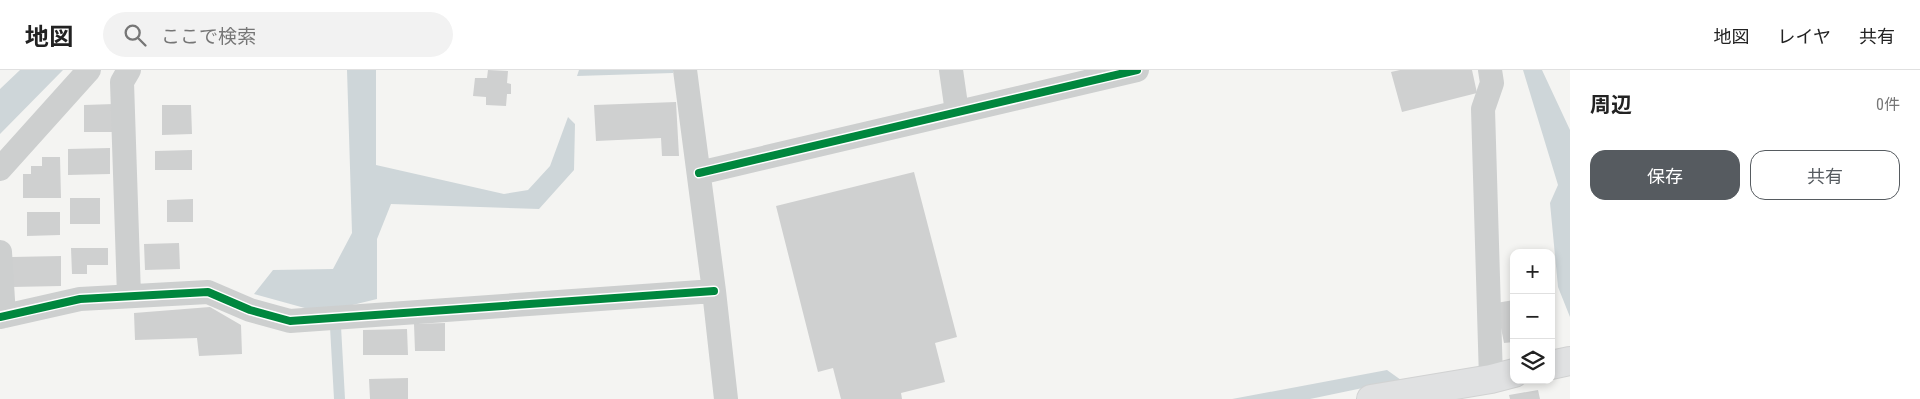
<!DOCTYPE html>
<html lang="ja">
<meta charset="utf-8">
<style>
:root{--surface:#fff;--page:#f2f2f2;--text:#222;--muted:#767676;--line:#e0e0e0;--accent:#565b60}
body{margin:0;font-family:"Roboto Condensed","Noto Sans JP",sans-serif;background:var(--page);color:var(--text)}
.controls{position:absolute;right:15px;bottom:15px;display:grid;overflow:hidden;border-radius:10px;box-shadow:0 2px 8px #0003}
.controls button{width:45px;height:45px;display:grid;place-items:center;padding:0;border:0;border-bottom:1px solid var(--line);background:var(--surface);color:var(--text);font:25px sans-serif}
.list{margin:0;padding:0;list-style:none}
h2{display:flex;justify-content:space-between;align-items:center;height:65px;margin:0;padding:0 20px;font-size:21px}
h2 small{font-size:16px;font-weight:400;color:var(--muted)}
.actions{display:flex;gap:10px;padding:15px 20px}
.actions a{flex:1;padding:11px 0;border:1px solid var(--accent);border-radius:15px;text-align:center;font-size:18px;color:var(--accent)}
.actions .main{background:var(--accent);color:#fff}
.icon{flex:none;width:28px;height:28px;fill:none;stroke:currentColor;stroke-width:2;stroke-linecap:round;stroke-linejoin:round}
.map{position:relative;flex:none;width:1570px;height:329px;overflow:hidden}
header{display:flex;align-items:center;gap:30px;box-sizing:border-box;height:70px;padding:0 25px;background:var(--surface);border-bottom:1px solid var(--line)}
header strong{font-size:24px}
nav{display:flex;gap:28px;margin-inline-start:auto;font-size:18px}
.search{width:350px;height:45px;background:var(--page);display:flex;align-items:center;gap:12px;box-sizing:border-box;padding:0 18px;border-radius:28px;color:var(--muted);font-size:19px}
main{display:flex}
aside{flex:1;background:var(--surface)}
.map>svg:first-child{display:block}
.water{fill:#ced6d9}
.building{fill:#cfd0d0}
.lines{fill:none;stroke-linecap:round;stroke-linejoin:round}
.highway-casing{stroke:#d1d2d2;stroke-width:30}
.minor{stroke:#cdcfcf;stroke-width:24}
.highway{stroke:#e0e1e2;stroke-width:28}
.cycleway-casing{stroke:#fff;stroke-width:11}
.cycleway{stroke:#00873e;stroke-width:8}
</style>
<header>
<strong>地図</strong>
<div class="search"><svg class="icon" aria-label="search" viewBox="0 0 24 24"><circle cx="10" cy="10" r="6"/><path d="M15 15l6 6"/></svg>ここで検索</div>
<nav><a>地図</a><a>レイヤ</a><a>共有</a></nav>
</header>
<main>
<div class="map">
<svg width="1570" height="329" viewBox="0 0 1570 329">
<rect width="100%" height="100%" fill="#f4f4f2"/>
<!-- water -->
<path class="water" d="M 20,0 L 63,0 L 0,64 L 0,19 Z
M 347,0 L 376,0 L 376,95 L 504,124 L 528,120 L 550,96 L 568,47 L 575,54 L 574,100 L 539,139 L 391,134 L 377,169 L 377,229 L 340,238 L 345,329 L 334,329 L 329,239 L 312,240 L 254,224 L 273,200 L 333,199 L 352,163 Z
M 579,0 L 673,0 L 673,3 L 577,6 Z
M 1523,0 L 1542,0 L 1570,60 L 1570,247 L 1558,217 L 1550,133 L 1558,115 Z
M 1387,300 L 1401,310 L 1310,329 L 1232,329 Z"/>
<!-- building -->
<path class="building" d="M 488,0 L 508,1 L 507,13 L 511,14 L 511,24 L 507,24 L 506,36 L 486,35 L 486,27 L 473,26 L 475,8 L 487,8 Z
M 1400,0 L 1472,0 L 1477,23 L 1402,42 L 1391,2 Z
M 676,32 L 679,86 L 662,86 L 661,68 L 596,71 L 594,35 Z
M 114,34 L 115,62 L 84,62 L 84,35 Z
M 162,35 L 191,35 L 192,64 L 162,65 Z
M 110,78 L 110,104 L 68,105 L 68,79 Z
M 192,80 L 192,100 L 155,100 L 155,81 Z
M 42,87 L 60,87 L 61,128 L 23,128 L 23,104 L 31,104 L 31,96 L 42,96 Z
M 914,102 L 957,267 L 935,273 L 945,312 L 901,323 L 902,329 L 841,329 L 833,298 L 818,302 L 776,136 Z
M 70,128 L 100,128 L 100,154 L 70,154 Z
M 193,129 L 193,152 L 167,152 L 167,130 Z
M 27,142 L 60,142 L 60,165 L 27,166 Z
M 179,173 L 180,199 L 145,200 L 144,174 Z
M 71,178 L 108,178 L 108,195 L 87,195 L 87,204 L 72,204 Z
M 61,186 L 61,216 L 12,217 L 12,187 Z
M 1514,230 L 1514,272 L 1504,273 L 1496,233 Z
M 210,237 L 241,255 L 242,284 L 199,286 L 197,268 L 135,270 L 134,243 Z
M 445,253 L 445,281 L 415,281 L 414,254 Z
M 407,259 L 408,285 L 363,285 L 363,260 Z
M 408,308 L 408,329 L 370,329 L 369,309 Z
M 1538,320 L 1540,329 L 1510,329 L 1509,325 Z"/>
<g class="lines">
<!-- highway casing -->
<g class="highway-casing">
<path id="highway" d="M 1551,295 L 1570,291
M 1371,329 L 1491,309 L 1514,303"/>
</g>
<!-- minor -->
<path class="minor" d="M 129,0 L 122,12 L 129,226
M 685,0 L 714,221 L 726,329
M 951,0 L 957,42
M 1490,0 L 1492,13 L 1483,39 L 1491,309
M 0,99 L 89,0
M 699,103 L 1137,0
M 0,182 L 4,246
M 0,247 L 80,229 L 208,222 L 250,240 L 290,251 L 714,221"/>
<!-- highway -->
<use href="#highway" class="highway"/>
<!-- cycleway casing -->
<g class="cycleway-casing">
<path id="cycleway" d="M 699,103 L 1137,0
M 0,247 L 80,229 L 208,222 L 250,240 L 290,251 L 714,221"/>
</g>
<!-- cycleway -->
<use href="#cycleway" class="cycleway"/>
</g>
</svg>
<div class="controls">
<button>+</button>
<button>−</button>
<button><svg class="icon" aria-label="layers" viewBox="0 0 24 24"><path d="M12 4l9 5-9 5-9-5zM3 14l9 5 9-5"/></svg></button>
</div>
</div>
<aside>
<h2>周辺<small>0件</small></h2>
<ul class="list">
</ul>
<div class="actions"><a class="main">保存</a><a>共有</a></div>
</aside>
</main>
